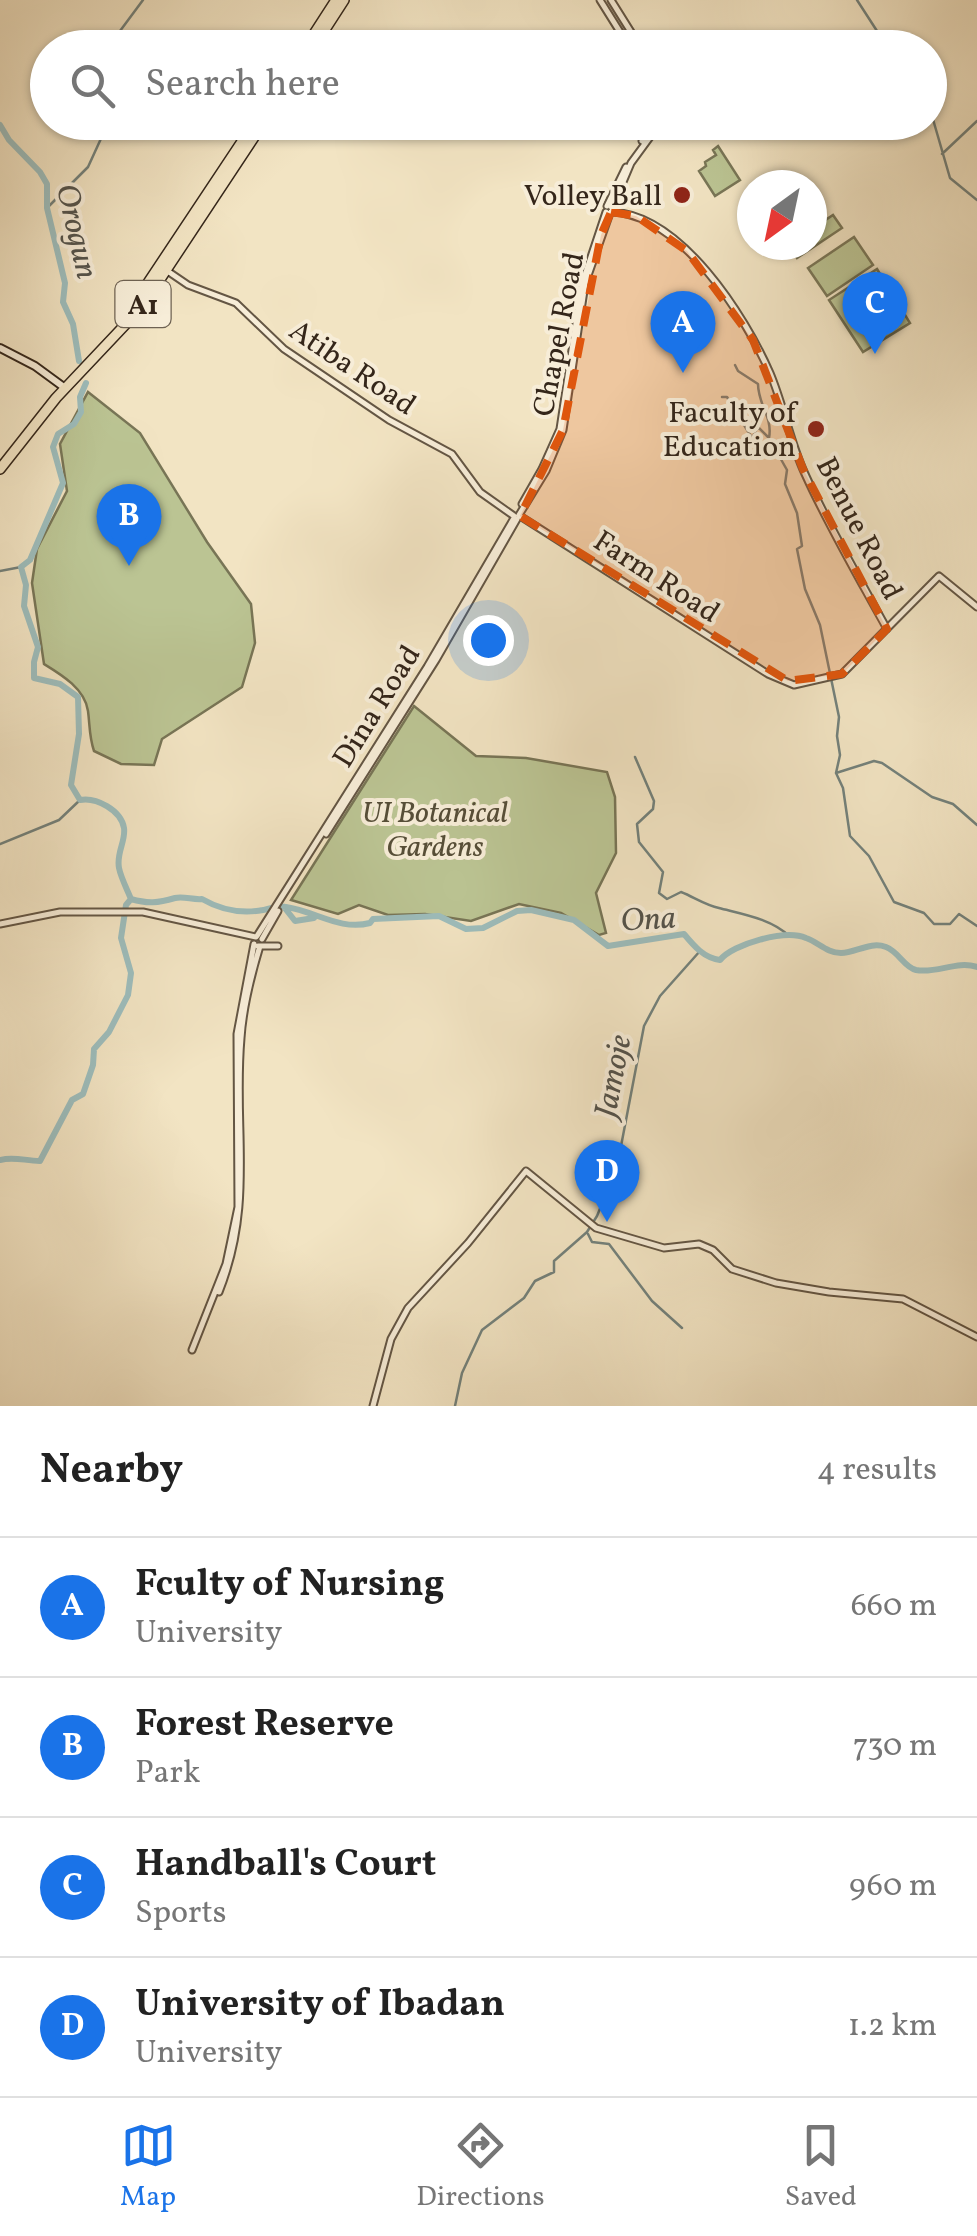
<!DOCTYPE html>
<style>
:root{--surface:#fff;--page:#f2f2f2;--text:#222;--muted:#767676;--line:#e0e0e0;--accent:#1a73e8}
body{margin:0;font-family:Vollkorn,serif;background:var(--page);color:var(--text)}
.compass{position:absolute;left:737px;top:170px;width:90px;height:90px;border-radius:50%;background:var(--surface);box-shadow:0 2px 8px #0004;rotate:213deg}
.you{position:absolute;left:488px;top:640px;width:35px;height:35px;margin:-25px;border:8px solid #fff;border-radius:50%;background:#1a73e8;box-shadow:0 0 0 15px #1a73e833}
.badge{display:grid;place-items:center;width:65px;height:65px;border-radius:50%;background:var(--accent);color:#fff;font-size:32px;font-weight:700}
.pin{position:absolute;translate:-50% -82px;filter:drop-shadow(0 2px 5px #0008)}
.pin::after{content:'';position:absolute;top:52px;width:35px;height:30px;background:inherit;clip-path:polygon(0 0,100% 0,50% 100%)}
.list{margin:0;padding:0;list-style:none}
h2{display:flex;justify-content:space-between;align-items:center;height:130px;margin:0;padding:0 40px;font-size:42px}
h2 small{font-size:32px;font-weight:400;color:var(--muted)}
.list li{display:grid;grid-template-columns:65px 1fr auto;gap:30px;align-items:center;box-sizing:border-box;height:140px;padding:0 40px;border-top:2px solid var(--line)}
.list b{display:block;font-size:38px;white-space:nowrap}
.list p{margin:0;font-size:32px;white-space:nowrap;color:var(--muted)}
.list em{font-size:32px;font-style:normal;color:var(--muted)}
.icon{flex:none;width:55px;height:55px;fill:none;stroke:currentColor;stroke-width:2;stroke-linecap:round;stroke-linejoin:round}
.map{position:relative;flex:none;width:977px;height:1406px;overflow:hidden}
.search{position:absolute;background:var(--surface);box-shadow:0 2px 8px #0004;left:30px;right:30px;top:30px;height:110px;display:flex;align-items:center;gap:25px;box-sizing:border-box;padding:0 35px;border-radius:55px;color:var(--muted);font-size:38px}
.sheet{height:690px;background:var(--surface)}
nav{display:flex;justify-content:space-around;align-items:center;box-sizing:border-box;height:140px;border-top:2px solid var(--line);background:var(--surface);font-size:28px;color:var(--muted)}
nav a{display:grid;justify-items:center;gap:5px}
nav .on{color:var(--accent)}
.map>svg:first-child{display:block}
.green{fill:#bbc493;stroke:#787556;stroke-width:2.5}
.lines{fill:none;stroke-linecap:round;stroke-linejoin:round}
.stream{stroke:#73817b;stroke-width:2.5}
.river{stroke:#9dbdbc;stroke-width:6}
.tertiary-casing{stroke:#645644;stroke-width:9}
.secondary-casing{stroke:#34261a;stroke-width:10}
.trunk-casing{stroke:#34261a;stroke-width:12}
.tertiary{stroke:#f7edd8;stroke-width:5}
.secondary{stroke:#f7edd8;stroke-width:6}
.trunk{stroke:#f2e4c3;stroke-width:9}
.marked{fill:#df560d;fill-opacity:0.2;stroke:#df560d;stroke-width:8;stroke-dasharray:20 12;stroke-linejoin:round}
.poi-dot{fill:#8f2418;stroke:#f7edd8;stroke-width:4}
.labels{text-anchor:middle;stroke-width:8;stroke-linejoin:round;paint-order:stroke}
.shield{fill:#f7edd8;stroke:#6e6253;stroke-width:2.5}
.shield-label{font-size:28px;font-weight:bold;fill:#34261a}
.poi-label{font-size:30px;fill:#34261a;stroke:#f7edd8;text-anchor:end}
.street-label{font-size:30px;fill:#34261a;stroke:#f7edd8}
.park-label{font-size:30px;font-style:italic;fill:#564e38;stroke:#f7edd8}
.water-label{font-size:32px;font-style:italic;fill:#54534b;stroke:#f7edd8}
</style>
<div class="map">
<svg width="977" height="1406" viewBox="0 0 977 1406">
<rect width="100%" height="100%" fill="#f2e4c3"/>
<filter id="stains"><feTurbulence type="fractalNoise" baseFrequency=".002" numOctaves="4"/><feColorMatrix values="0 0 0 0 .2 0 0 0 0 .09 0 0 0 0 .02 0 0 0 .5 -.17"/></filter>
<radialGradient id="worn" r=".72"><stop offset=".6" stop-color="#630" stop-opacity="0"/><stop offset="1" stop-color="#630" stop-opacity=".3"/></radialGradient>
<!-- green -->
<path class="green" d="M 718,146 L 740,180 L 715,196 L 699,171 L 706,166 L 705,162 L 716,155 L 713,150 Z
M 833,215 L 842,228 L 797,258 L 789,245 L 812,245 L 812,229 Z
M 854,237 L 873,265 L 827,296 L 808,268 Z
M 877,269 L 910,323 L 863,352 L 829,300 Z
M 88,392 L 140,433 L 207,542 L 251,604 L 255,643 L 242,687 L 162,739 L 154,765 L 121,764 L 94,751 C 89,736 90,726 88,711 C 85,689 62,675 44,664 L 32,583 L 37,549 L 67,491 L 60,444 Z
M 414,706 L 476,756 L 526,758 L 607,772 L 615,797 L 616,853 L 596,893 L 606,933 L 599,935 L 561,913 L 519,904 L 471,921 L 425,914 L 388,915 L 359,905 L 338,914 L 291,900 Z"/>
<g class="lines">
<!-- stream -->
<path class="stream" d="M 857,0 L 888,48
M 115,48 L 120,31 L 143,0
M 930,109 L 950,178 L 977,200
M 942,154 L 977,121
M 47,208 L 88,167 L 104,132 L 114,122
M 735,365 L 738,371 L 758,384 C 758,405 773,417 769,438 L 787,470 L 785,484 L 797,513 L 802,546 L 797,549 L 805,589 L 820,625 L 839,717 L 837,736 L 840,755 L 836,773 L 843,788 L 850,836 L 869,856 L 894,902 L 924,913 L 934,924 L 950,924 L 959,914 L 977,926
M 722,397 L 727,397 L 752,438 L 758,427 L 768,437
M 0,571 L 21,567
M 635,757 L 654,801 L 653,809 L 637,824 L 639,842 L 663,872 L 659,893 L 667,899 L 681,892 C 694,897 705,905 719,908 C 742,914 772,919 789,936
M 836,773 L 874,761 L 882,763 L 932,797 L 953,804 L 977,825
M 0,844 L 59,820 L 80,800
M 588,1234 L 592,1242 L 609,1244 L 652,1301 L 682,1328
M 455,1406 L 462,1373 L 482,1330 L 524,1298 L 535,1281 L 554,1272 L 554,1261 L 587,1232 L 597,1216 L 617,1167 L 644,1026 L 660,996 L 700,951"/>
<!-- river -->
<path class="river" d="M 0,125 L 9,140 L 40,172 L 47,184 L 47,208 L 65,283 L 63,302 L 73,324 L 79,361
M 86,383 L 80,397 L 81,412 L 74,424 L 58,434 L 53,447 L 63,483 L 30,560 L 21,567 L 26,585 L 24,606 L 38,647 L 34,662 L 34,678 L 60,684 L 78,697 L 79,734 L 71,785 L 80,800 C 96,797 121,810 124,828 C 126,841 116,853 119,868 C 121,878 127,889 131,899
M 131,899 C 148,904 158,903 175,898 C 184,896 193,900 202,899 C 221,910 241,914 263,910 C 271,908 277,906 286,907 C 315,911 340,931 370,923 L 373,919 L 439,916 L 466,929 L 483,928 L 517,911 L 531,910 L 574,920 L 608,946 L 684,934 C 694,946 704,958 720,960 C 733,944 785,929 806,938 C 818,942 827,953 841,953 C 856,953 870,941 886,947 C 899,952 904,967 916,970 C 937,974 957,960 977,967
M 284,907 L 295,921 L 314,918
M 0,1160 C 14,1156 25,1161 40,1161 L 72,1100 L 83,1094 L 93,1065 L 94,1049 L 109,1032 L 128,995 L 131,973 L 121,938 L 126,905 L 131,899"/>
<!-- tertiary casing -->
<g class="tertiary-casing">
<path id="tertiary" d="M 600,0 L 630,48
M 611,0 L 641,48
M 642,141 L 654,122
M 607,206 L 626,167
M 612,208 L 631,163 L 661,122
M 611,212 C 681,214 745,316 770,373 C 784,406 790,442 805,474 C 829,527 859,578 887,629
M 166,270 L 188,285 L 236,303 L 284,349 L 389,420 L 452,454 L 480,492 L 514,516
M 522,504 L 542,469 L 560,429 L 582,284 L 606,212
M 519,515 L 546,471 L 563,430 L 585,284 L 610,213
M 520,516 L 768,674 L 794,685 L 842,674 L 939,576 L 977,607
M 326,834 L 436,660 L 517,519
M 0,924 L 60,912 L 143,912 L 256,937
M 257,936 L 427,667 L 514,518
M 262,939 L 278,911
M 258,946 L 278,946
M 219,1292 C 255,1202 233,1129 241,1038 C 243,1007 251,976 260,946
M 192,1350 L 226,1264 L 238,1207 L 237,1034 L 254,944
M 373,1406 L 391,1339 L 408,1308 L 468,1243 L 526,1171 L 596,1228 L 664,1248 L 699,1244 L 713,1250 L 732,1269 L 776,1283 L 829,1292 L 903,1299 L 977,1337"/>
</g>
<!-- secondary casing -->
<g class="secondary-casing">
<path id="secondary" d="M 0,348 L 35,366 L 65,388"/>
</g>
<!-- trunk casing -->
<g class="trunk-casing">
<path id="trunk" d="M 305,48 L 336,0
M 313,48 L 344,0
M 126,316 L 255,122
M 0,469 L 56,398 L 141,308 L 264,122"/>
</g>
<!-- tertiary -->
<use href="#tertiary" class="tertiary"/>
<!-- secondary -->
<use href="#secondary" class="secondary"/>
<!-- trunk -->
<use href="#trunk" class="trunk"/>
</g>
<!-- marked area -->
<path class="marked" d="M 611,212 L 636,216 L 687,251 L 753,340 L 803,469 L 887,629 L 842,674 L 788,681 L 520,516 L 563,430 L 601,235 Z"/>
<!-- markers -->
<g class="poi-dot">
<circle cx="682" cy="195" r="10"/>
<circle cx="816" cy="429" r="10"/>
</g>
<g class="labels">
<!-- shield labels -->
<rect class="shield" x="115.5" y="281" width="55" height="46" rx="8"/>
<g class="shield-label">
<text x="143" y="314">A1</text>
</g>
<!-- poi labels -->
<g class="poi-label">
<text x="662" y="205">Volley Ball</text>
<text x="796" y="422">Faculty of<tspan x="796" dy="34">Education</tspan></text>
</g>
<!-- street labels -->
<g class="street-label">
<text transform="translate(558 334) rotate(-79)" y="10">Chapel Road</text>
<text transform="translate(353 367) rotate(34)" y="10">Atiba Road</text>
<text transform="translate(860 528) rotate(63)" y="10">Benue Road</text>
<text transform="translate(657 576) rotate(33)" y="10">Farm Road</text>
<text transform="translate(376 706) rotate(-58)" y="10">Dina Road</text>
</g>
<!-- park labels -->
<g class="park-label">
<text x="435" y="822">UI Botanical<tspan x="435" dy="34">Gardens</tspan></text>
</g>
<!-- water labels -->
<g class="water-label">
<text transform="translate(78 231) rotate(77)" y="11">Orogun</text>
<text transform="translate(648 918) rotate(-3)" y="11">Ona</text>
<text transform="translate(612 1076) rotate(-79)" y="11">Jamoje</text>
</g>
</g>
<rect width="100%" height="100%" filter="url(#stains)"/>
<rect width="100%" height="100%" fill="url(#worn)"/>
</svg>
<svg class="compass" viewBox="-18 -18 36 36"><path d="M0-13l5 13h-10z" fill="#e53935"/><path d="M0 13l5-13h-10z" fill="#767676"/></svg>
<div class="you"></div>
<div class="pin badge" style="left:683px;top:373px">A</div>
<div class="pin badge" style="left:129px;top:566px">B</div>
<div class="pin badge" style="left:875px;top:354px">C</div>
<div class="pin badge" style="left:607px;top:1222px">D</div>
<div class="search"><svg class="icon" aria-label="search" viewBox="0 0 24 24"><circle cx="10" cy="10" r="6"/><path d="M15 15l6 6"/></svg>Search here</div>
</div>
<section class="sheet">
<h2>Nearby<small>4 results</small></h2>
<ul class="list">
<li><span class="badge">A</span><div><b>Fculty of Nursing</b><p>University</p></div><em>660 m</em></li>
<li><span class="badge">B</span><div><b>Forest Reserve</b><p>Park</p></div><em>730 m</em></li>
<li><span class="badge">C</span><div><b>Handball's Court</b><p>Sports</p></div><em>960 m</em></li>
<li><span class="badge">D</span><div><b>University of Ibadan</b><p>University</p></div><em>1.2 km</em></li>
</ul>
</section>
<nav>
<a class="on"><svg class="icon" aria-label="map" viewBox="0 0 24 24"><path d="M3 6l6-2 6 2 6-2v14l-6 2-6-2-6 2zM9 4v14M15 6v14"/></svg>Map</a>
<a><svg class="icon" aria-label="directions" viewBox="0 0 24 24"><path d="M12 3l9 9-9 9-9-9zM9 14v-3h6M13 9l2 2-2 2"/></svg>Directions</a>
<a><svg class="icon" aria-label="saved" viewBox="0 0 24 24"><path d="M7 4h10v16l-5-4-5 4z"/></svg>Saved</a>
</nav>
